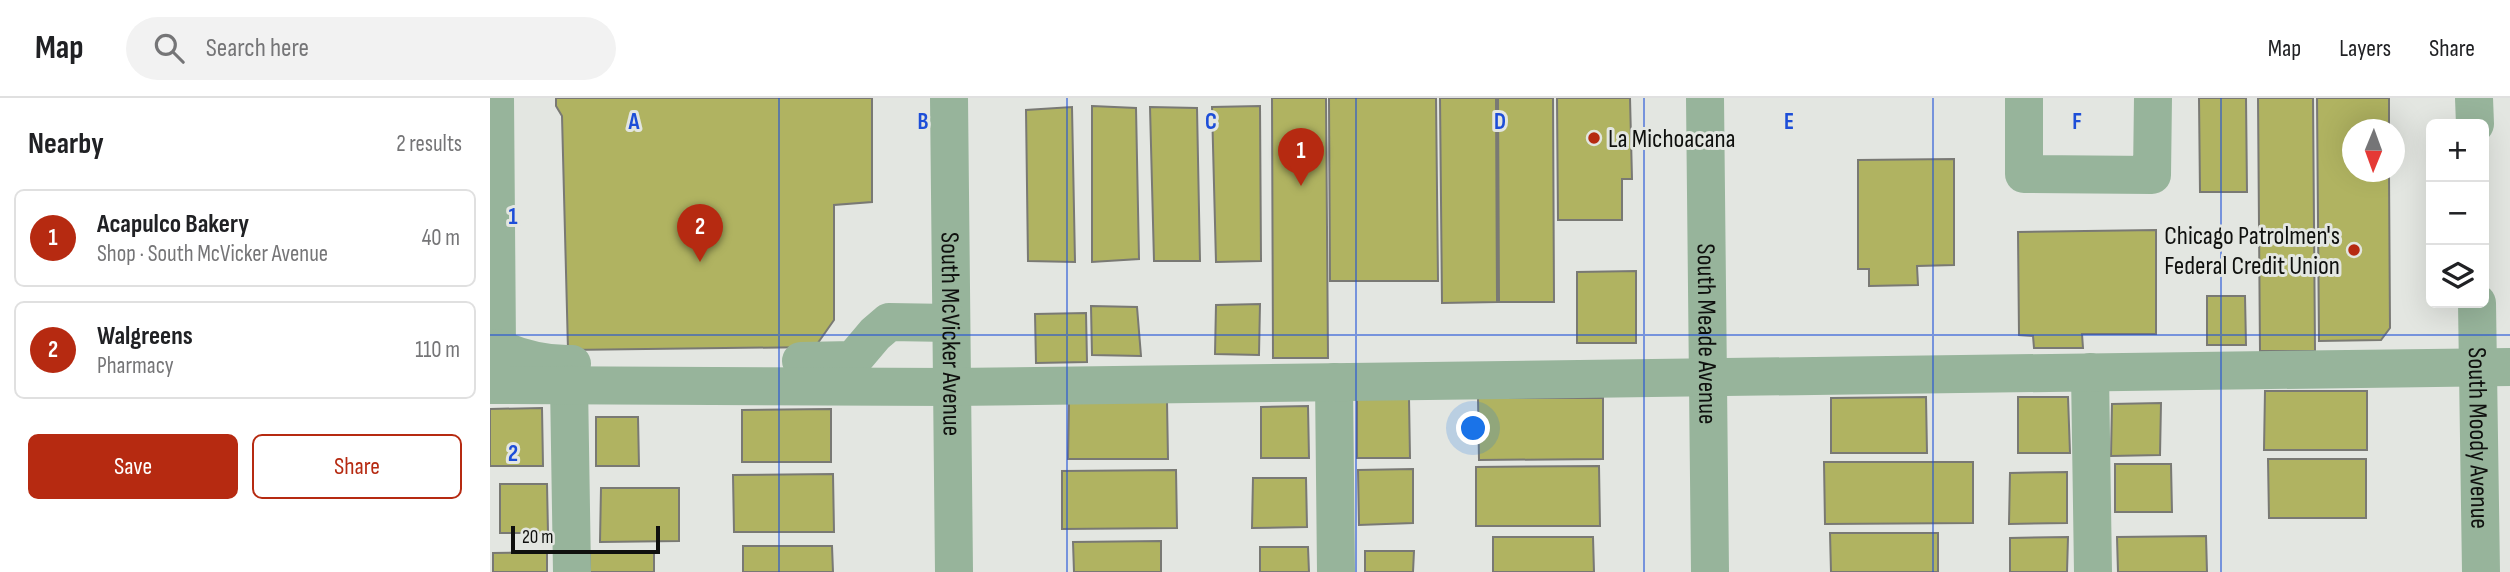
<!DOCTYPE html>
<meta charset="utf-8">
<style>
:root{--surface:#fff;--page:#f2f2f2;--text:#202124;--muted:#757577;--line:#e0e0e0;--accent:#b62a11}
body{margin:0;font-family:"Sofia Sans Condensed",sans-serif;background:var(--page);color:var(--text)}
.controls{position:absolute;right:21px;top:21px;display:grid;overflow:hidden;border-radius:10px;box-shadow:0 7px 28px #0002}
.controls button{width:63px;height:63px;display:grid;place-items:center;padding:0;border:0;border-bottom:2px solid var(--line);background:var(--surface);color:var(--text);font:35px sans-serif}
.compass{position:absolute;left:1852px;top:21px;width:63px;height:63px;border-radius:50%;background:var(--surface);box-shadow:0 7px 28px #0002;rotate:181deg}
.scale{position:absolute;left:21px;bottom:18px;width:149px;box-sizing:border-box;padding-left:7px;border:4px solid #0f100e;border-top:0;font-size:19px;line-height:24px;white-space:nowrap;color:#0f100e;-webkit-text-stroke:5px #e3e6e1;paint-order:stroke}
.you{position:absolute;left:984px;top:331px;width:24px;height:24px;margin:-18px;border:5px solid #fff;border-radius:50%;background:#1a73e8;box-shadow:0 0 0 10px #1a73e833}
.badge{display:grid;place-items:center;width:46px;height:46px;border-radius:50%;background:var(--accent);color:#fff;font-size:23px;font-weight:700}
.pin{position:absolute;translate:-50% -58px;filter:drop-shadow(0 2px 4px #0008)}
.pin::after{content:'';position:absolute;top:37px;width:24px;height:21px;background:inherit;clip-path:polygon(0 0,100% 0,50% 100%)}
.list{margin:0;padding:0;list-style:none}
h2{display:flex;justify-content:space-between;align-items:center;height:91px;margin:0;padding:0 28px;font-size:30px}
h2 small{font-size:23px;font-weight:400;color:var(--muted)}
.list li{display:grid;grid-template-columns:46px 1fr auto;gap:21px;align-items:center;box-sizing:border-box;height:98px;margin:0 14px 14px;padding:0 14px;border:2px solid var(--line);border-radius:10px}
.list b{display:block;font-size:26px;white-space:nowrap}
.list p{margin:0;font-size:23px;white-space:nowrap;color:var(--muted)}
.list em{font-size:23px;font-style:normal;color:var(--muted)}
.actions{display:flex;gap:14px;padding:21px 28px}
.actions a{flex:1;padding:16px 0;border:2px solid var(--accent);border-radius:10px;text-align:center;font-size:24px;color:var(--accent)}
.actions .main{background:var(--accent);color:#fff}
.icon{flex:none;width:38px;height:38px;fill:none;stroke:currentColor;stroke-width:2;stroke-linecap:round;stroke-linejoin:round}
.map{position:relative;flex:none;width:2020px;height:474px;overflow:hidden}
header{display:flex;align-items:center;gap:42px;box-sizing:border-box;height:98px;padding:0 35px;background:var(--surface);border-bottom:2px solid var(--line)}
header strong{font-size:33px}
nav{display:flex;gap:38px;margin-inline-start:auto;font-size:24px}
.search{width:490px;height:63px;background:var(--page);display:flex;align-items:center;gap:18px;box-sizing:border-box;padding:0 24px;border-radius:38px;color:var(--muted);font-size:26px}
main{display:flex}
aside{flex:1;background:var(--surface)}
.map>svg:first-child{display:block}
.building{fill:#b0b361;stroke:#797974;stroke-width:2}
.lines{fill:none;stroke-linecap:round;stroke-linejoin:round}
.minor{stroke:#97b49b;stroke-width:38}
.grid{fill:none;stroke:#1d4ed8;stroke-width:2;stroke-opacity:0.55}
.poi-dot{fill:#b62a11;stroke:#e3e6e1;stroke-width:2.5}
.labels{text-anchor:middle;stroke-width:6;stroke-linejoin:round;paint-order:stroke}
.poi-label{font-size:26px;fill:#0f100e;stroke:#e3e6e1;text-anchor:start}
.street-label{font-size:26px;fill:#0f100e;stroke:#e3e6e1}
.grid-label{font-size:23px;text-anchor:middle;font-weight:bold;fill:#1d4ed8;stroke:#e3e6e1;stroke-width:6;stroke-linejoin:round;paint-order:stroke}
</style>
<header>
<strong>Map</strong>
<div class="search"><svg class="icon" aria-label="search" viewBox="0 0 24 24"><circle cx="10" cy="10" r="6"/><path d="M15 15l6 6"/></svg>Search here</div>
<nav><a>Map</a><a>Layers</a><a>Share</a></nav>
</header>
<main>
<aside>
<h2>Nearby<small>2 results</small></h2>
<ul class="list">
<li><span class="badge">1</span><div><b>Acapulco Bakery</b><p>Shop · South McVicker Avenue</p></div><em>40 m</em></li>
<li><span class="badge">2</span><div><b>Walgreens</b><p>Pharmacy</p></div><em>110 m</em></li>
</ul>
<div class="actions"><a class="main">Save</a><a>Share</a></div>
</aside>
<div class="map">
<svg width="2020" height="474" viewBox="0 0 2020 474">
<rect width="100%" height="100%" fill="#e3e6e1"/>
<!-- building -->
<path class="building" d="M 66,0 L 382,0 L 382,104 L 344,107 L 344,222 L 325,249 L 78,252 L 72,18 L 66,8 Z
M 782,0 L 836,0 L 838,260 L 783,260 Z
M 839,0 L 946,0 L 948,183 L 840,183 Z
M 950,0 L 1006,0 L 1007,204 L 952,205 Z
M 1008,0 L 1063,0 L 1064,204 L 1009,204 Z
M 1067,0 L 1140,0 L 1142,81 L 1132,81 L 1132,122 L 1068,122 Z
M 1709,0 L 1756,0 L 1757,94 L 1710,94 Z
M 1768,0 L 1823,0 L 1825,253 L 1770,253 Z
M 1827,0 L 1899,0 L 1899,32 L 1862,32 L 1862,74 L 1899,74 L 1900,230 L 1891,242 L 1829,243 Z
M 602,8 L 646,10 L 649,161 L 602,164 Z
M 770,8 L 771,163 L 726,164 L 722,9 Z
M 582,9 L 585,164 L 538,163 L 536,12 Z
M 660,9 L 707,10 L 710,163 L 664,163 Z
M 1464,61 L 1464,167 L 1427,168 L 1428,187 L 1379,188 L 1379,171 L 1368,171 L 1368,62 Z
M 1666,132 L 1666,236 L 1592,236 L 1593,250 L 1544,250 L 1543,238 L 1529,237 L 1528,134 Z
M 1146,173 L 1146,245 L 1087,245 L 1087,174 Z
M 1717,198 L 1755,198 L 1756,247 L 1717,247 Z
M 770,206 L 769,257 L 725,256 L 726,207 Z
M 601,208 L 647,209 L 651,258 L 602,257 Z
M 596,215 L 597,264 L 546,265 L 545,216 Z
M 1775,293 L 1877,293 L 1877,352 L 1774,352 Z
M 1436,299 L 1437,355 L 1341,355 L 1341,300 Z
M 1528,299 L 1578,299 L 1580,355 L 1528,355 Z
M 867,300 L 919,300 L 920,360 L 867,360 Z
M 988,300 L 1113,300 L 1113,361 L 989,362 Z
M 677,303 L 678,361 L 578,361 L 579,305 Z
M 1671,305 L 1670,357 L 1621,358 L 1622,306 Z
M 818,308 L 819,360 L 771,360 L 771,309 Z
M 52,310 L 53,368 L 0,368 L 0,311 Z
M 341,311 L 341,364 L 252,364 L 252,312 Z
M 106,319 L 148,319 L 149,368 L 106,368 Z
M 1778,361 L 1876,361 L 1876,420 L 1779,420 Z
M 1334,364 L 1483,364 L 1483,425 L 1335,426 Z
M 1625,366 L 1681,366 L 1682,414 L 1625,414 Z
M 1109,368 L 1110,428 L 986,428 L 986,369 Z
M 923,371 L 923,425 L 869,427 L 868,372 Z
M 686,372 L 687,430 L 572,431 L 572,373 Z
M 1577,374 L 1577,425 L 1519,426 L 1520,375 Z
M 343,376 L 344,434 L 244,434 L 243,377 Z
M 763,380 L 816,380 L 817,429 L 762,430 Z
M 10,386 L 57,386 L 58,435 L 10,435 Z
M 111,390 L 189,390 L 189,443 L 110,444 Z
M 1340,435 L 1448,435 L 1448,474 L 1341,474 Z
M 1716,438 L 1717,474 L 1628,474 L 1627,439 Z
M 1003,439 L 1103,439 L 1104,474 L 1003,474 Z
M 1578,439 L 1577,474 L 1520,474 L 1520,440 Z
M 671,443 L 671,474 L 584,474 L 583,444 Z
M 253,448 L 342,448 L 343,474 L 253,474 Z
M 770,449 L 818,449 L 819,474 L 770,474 Z
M 100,453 L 164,453 L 164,474 L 100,474 Z
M 875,453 L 924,453 L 923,474 L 875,474 Z
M 57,454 L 57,474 L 3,474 L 3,455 Z"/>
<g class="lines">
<!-- minor -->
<g class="minor">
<path id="s1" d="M 459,0 L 464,474"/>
<path id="s2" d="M 1215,0 L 1220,474"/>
<path d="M 1534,0 L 1534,76 L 1662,77 L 1663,0"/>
<path d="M 1984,0 L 1985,26"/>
<path id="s3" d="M 1987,205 L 1991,474"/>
<path d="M 0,250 L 7,250 L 5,0"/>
<path d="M 7,250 C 32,261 55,267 82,266"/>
<path d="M 311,263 L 363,262 L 385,236 L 399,224 L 461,225"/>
<path d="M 1600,274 L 1603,474"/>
<path d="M 844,284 L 846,474"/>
<path d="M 79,286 L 82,474"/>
<path d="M 0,287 L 462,289 L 2020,269"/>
</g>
</g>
<!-- grid -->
<path class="grid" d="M 289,0 L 289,474M 577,0 L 577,474M 866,0 L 866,474M 1154,0 L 1154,474M 1443,0 L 1443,474M 1731,0 L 1731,474M 0,237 L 2020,237"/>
<!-- markers -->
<g class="poi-dot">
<circle cx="1104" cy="40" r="7"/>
<circle cx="1864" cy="152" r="7"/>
</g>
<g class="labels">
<!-- poi labels -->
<g class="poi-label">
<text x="1118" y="49">La Michoacana</text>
<text x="1850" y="146" text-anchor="end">Chicago Patrolmen's<tspan x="1850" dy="30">Federal Credit Union</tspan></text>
</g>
<!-- street labels -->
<g class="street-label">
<text dy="9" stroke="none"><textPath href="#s1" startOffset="236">South McVicker Avenue</textPath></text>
<text dy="9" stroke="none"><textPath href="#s2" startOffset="236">South Meade Avenue</textPath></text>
<text dy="9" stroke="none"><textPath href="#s3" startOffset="135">South Moody Avenue</textPath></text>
</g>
</g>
<g class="grid-label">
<text x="144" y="31">A</text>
<text x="433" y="31">B</text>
<text x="721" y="31">C</text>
<text x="1010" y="31">D</text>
<text x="1299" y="31">E</text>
<text x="1587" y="31">F</text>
<text x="23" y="126">1</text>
<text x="23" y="363">2</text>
</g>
</svg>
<div class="controls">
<button>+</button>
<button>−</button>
<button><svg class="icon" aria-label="layers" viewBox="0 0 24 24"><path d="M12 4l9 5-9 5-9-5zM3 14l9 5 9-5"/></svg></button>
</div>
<svg class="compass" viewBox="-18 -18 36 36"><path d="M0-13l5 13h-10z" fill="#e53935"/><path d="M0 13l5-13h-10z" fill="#757577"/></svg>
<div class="scale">20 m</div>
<div class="you"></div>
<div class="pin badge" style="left:811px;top:88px">1</div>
<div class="pin badge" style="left:210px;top:164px">2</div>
</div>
</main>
